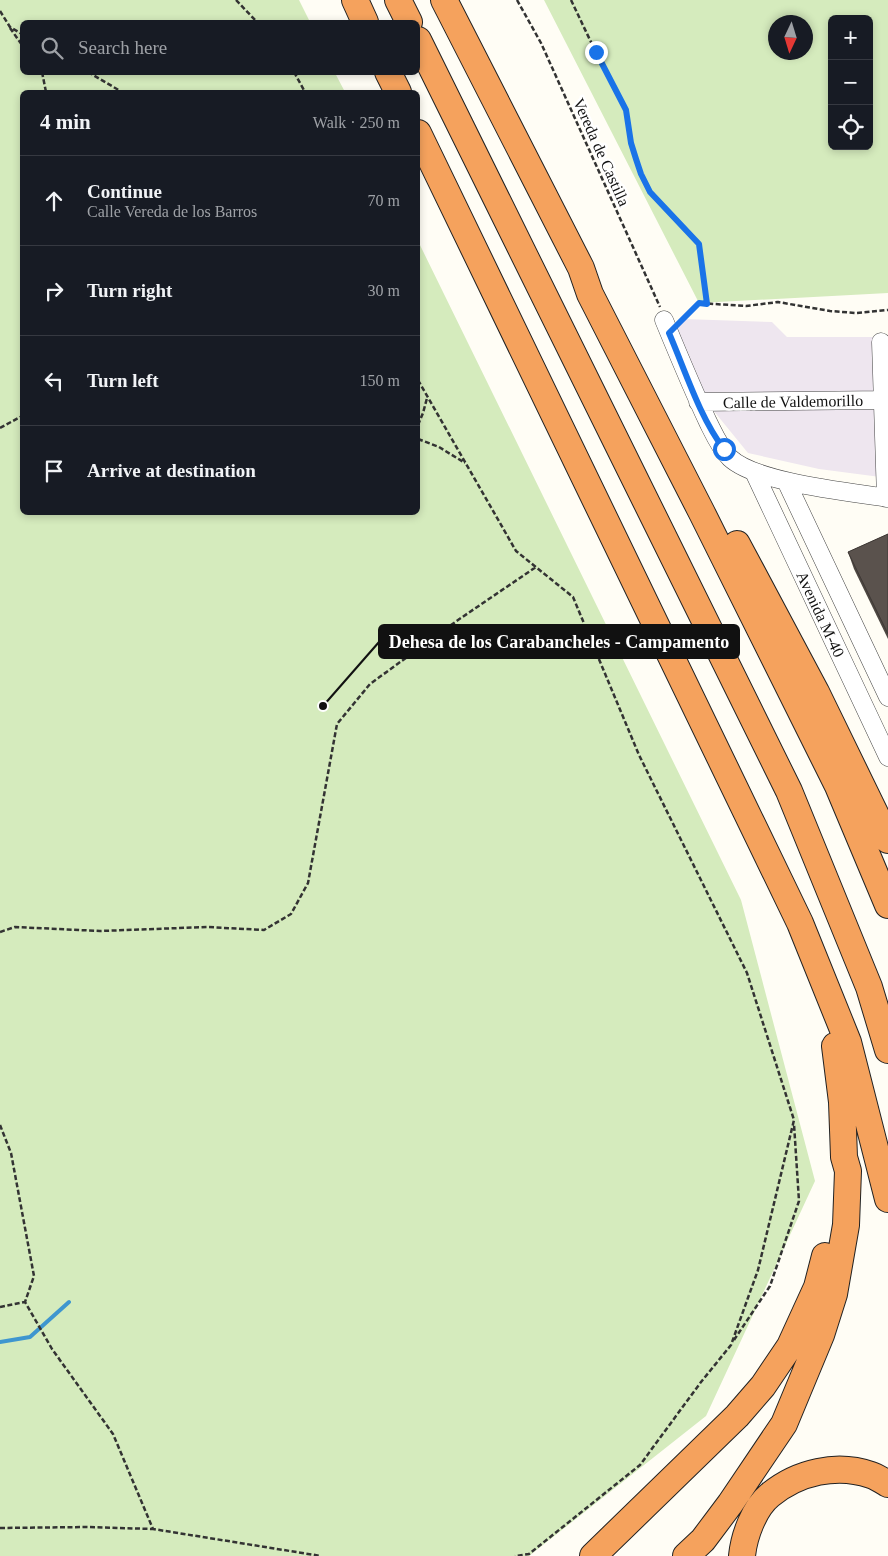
<!DOCTYPE html>
<meta charset="utf-8">
<style>
:root{--surface:#171b24;--page:#242831;--text:#f1f3f6;--muted:#9ea1a6;--line:#363941}
body{margin:0;font-family:Georgia,serif;background:var(--page);color:var(--text)}
.controls{position:absolute;right:15px;top:15px;display:grid;overflow:hidden;border-radius:8px;box-shadow:0 2px 8px #0003}
.controls button{width:45px;height:45px;display:grid;place-items:center;padding:0;border:0;border-bottom:1px solid var(--line);background:var(--surface);color:var(--text);font:25px sans-serif}
.compass{position:absolute;left:768px;top:15px;width:45px;height:45px;border-radius:50%;background:var(--surface);box-shadow:0 2px 8px #0003;rotate:184deg}
.stop{position:absolute;width:15px;height:15px;margin:-11px;border:4px solid #1a73e8;border-radius:50%;background:#fff}
.stop.end{background:#1a73e8;border-color:#fff;box-shadow:0 1px 5px #0008}
.list{margin:0;padding:0;list-style:none}
h2{display:flex;justify-content:space-between;align-items:center;height:65px;margin:0;padding:0 20px;font-size:21px}
h2 small{font-size:16px;font-weight:400;color:var(--muted)}
.list li{display:grid;grid-template-columns:32px 1fr auto;gap:15px;align-items:center;box-sizing:border-box;height:90px;padding:0 20px;border-top:1px solid var(--line)}
.list b{display:block;font-size:19px;white-space:nowrap}
.list p{margin:0;font-size:16px;white-space:nowrap;color:var(--muted)}
.list em{font-size:16px;font-style:normal;color:var(--muted)}
.icon{flex:none;width:28px;height:28px;fill:none;stroke:currentColor;stroke-width:2;stroke-linecap:round;stroke-linejoin:round}
.map{position:relative;flex:none;width:888px;height:1556px;overflow:hidden}
.search{position:absolute;background:var(--surface);box-shadow:0 2px 8px #0003;left:20px;top:20px;width:400px;height:55px;display:flex;align-items:center;gap:12px;box-sizing:border-box;padding:0 18px;border-radius:8px;color:var(--muted);font-size:19px}
.panel{position:absolute;background:var(--surface);box-shadow:0 2px 8px #0003;left:20px;top:90px;width:400px;height:425px;border-radius:8px}
.map>svg:first-child{display:block}
.industrial{fill:#eee6ef}
.green{fill:#d5ebbd;fill-rule:evenodd}
.lines{fill:none;stroke-linecap:round;stroke-linejoin:round}
.stream{stroke:#3f96cf;stroke-width:4}
.minor-casing{stroke:#444;stroke-width:19}
.highway-casing{stroke:#222;stroke-width:28}
.path{stroke:#333;stroke-width:2.5;stroke-dasharray:5 2.5;stroke-linecap:butt}
.minor{stroke:#fff;stroke-width:18}
.highway{stroke:#f5a25d;stroke-width:26}
.wall{fill:#4d4742}
.building{fill:#5a524d;stroke:#3f3936}
.route{stroke:#1a73e8;stroke-width:6}
.labels{text-anchor:middle;stroke-width:5;stroke-linejoin:round;paint-order:stroke}
.street-label{font-size:16px;fill:#111;stroke:#fff}
.leader{fill:none;stroke:#111;stroke-width:2}
.callout-dot{fill:#111;stroke:#fff;stroke-width:2}
.callout{fill:#111;stroke:#111;stroke-width:2}
.callout-label{font-size:18px;text-anchor:middle;font-weight:bold;fill:#fff}
</style>
<div class="map">
<svg width="888" height="1556" viewBox="0 0 888 1556">
<rect width="100%" height="100%" fill="#fffdf5"/>
<!-- industrial -->
<path class="industrial" d="M 684,319 L 772,322 L 787,337 L 888,337 L 888,478 L 819,469 L 748,453 L 704,399 L 675,329 Z"/>
<!-- green -->
<path class="green" d="M 0,0 L 299,0 L 310,22 L 22,22 L 22,72 L 335,73 L 345,92 L 22,92 L 22,512 L 418,512 L 418,241 L 741,900 L 815,1181 L 706,1416 L 529,1556 L 0,1556 Z
M 544,0 L 888,0 L 888,293 L 699,303 ZM 832,19 L 869,19 L 869,146 L 832,146 ZM 776,22 L 806,22 L 806,52 L 776,52 Z"/>
<g class="lines">
<!-- stream -->
<path class="stream" d="M 0,1342 L 30,1337 L 69,1302"/>
<!-- minor casing -->
<g class="minor-casing">
<path id="minor" d="M 664,320 C 678,354 692,388 708,422 C 714,434 720,448 730,458 C 757,483 850,492 888,498
M 881,342 L 886,498
M 698,402 L 888,400
M 754,472 L 888,757
M 786,481 L 888,697"/>
</g>
<!-- highway casing -->
<g class="highway-casing">
<path id="highway" d="M 355,0 L 365,22
M 398,0 L 409,22
M 444,0 L 581,268 L 590,294 L 702,513 L 838,786 L 888,905
M 418,40 L 789,791 L 869,987 L 888,1050
M 388,72 L 398,92
M 418,133 L 800,923 L 848,1042 L 888,1199
M 737,544 L 816,692 L 888,840
M 593,1556 L 737,1416 L 763,1386 L 790,1346 L 817,1287 L 825,1256
M 686,1556 L 703,1540 L 730,1504 L 784,1424 L 821,1335 L 834,1294 L 846,1225 L 848,1171 L 844,1157 L 842,1102 L 835,1046
M 742,1556 C 744,1536 754,1508 770,1495 C 798,1472 837,1463 871,1475 C 877,1477 883,1481 888,1484"/>
</g>
<!-- path -->
<path class="path" d="M 236,0 L 257,22
M 517,0 L 541,43 L 660,307
M 571,0 L 590,40 L 626,110 L 631,143 L 641,175 L 650,192 L 699,244 L 707,304
M 0,11 L 10,27 L 22,34
M 10,28 L 22,45
M 42,72 L 46,92
M 88,72 L 122,92
M 294,72 L 305,92
M 679,323 L 699,303 L 746,306 L 778,302 L 830,311 L 856,313 L 888,310
M 418,380 L 516,551 L 573,597 L 639,755 L 747,973 L 794,1120 L 758,1270 L 731,1345 L 701,1382 L 640,1465 L 529,1554 L 515,1556
M 418,425 L 423,413 L 427,398
M 0,428 L 22,416
M 418,439 L 439,447 L 465,463
M 0,932 L 15,927 L 100,931 L 207,927 L 264,930 L 291,914 L 308,883 L 337,724 L 370,684 L 458,620 L 536,567
M 0,1125 L 11,1153 L 34,1276 L 25,1302 L 52,1349 L 113,1434 L 153,1529 L 321,1556
M 0,1307 L 25,1302
M 734,1340 L 770,1286 L 799,1201 L 794,1124
M 0,1528 L 87,1527 L 153,1529"/>
<!-- minor -->
<use href="#minor" class="minor"/>
<!-- highway -->
<use href="#highway" class="highway"/>
</g>
<!-- wall -->
<path class="wall" d="M 888,534 L 888,639 L 854,569 L 848,552 Z"/>
<!-- building -->
<path class="building" d="M 888,534 L 888,634 L 848,552 Z"/>
<g class="lines">
<!-- route -->
<path class="route" d="M 596,52 L 626,110 L 631,143 L 636,159 L 641,174 L 650,192 L 699,244 L 707,304 L 699,303 L 669,333 C 685,370 700,418 724,449"/>
</g>
<g class="labels">
<!-- street labels -->
<g class="street-label">
<text transform="translate(602 152) rotate(66)" y="6">Vereda de Castilla</text>
<text transform="translate(793 401) rotate(-1)" y="6">Calle de Valdemorillo</text>
<text transform="translate(821 614) rotate(65)" y="6">Avenida M-40</text>
</g>
</g>
<!-- callouts -->
<path class="leader" d="M323 706L379 642"/>
<circle class="callout-dot" cx="323" cy="706" r="5"/>
<rect class="callout" x="379" y="625" width="360" height="33" rx="5"/>
<g class="callout-label">
<text x="559" y="648">Dehesa de los Carabancheles - Campamento</text>
</g>
</svg>
<div class="controls">
<button>+</button>
<button>−</button>
<button><svg class="icon" aria-label="locate" viewBox="0 0 24 24"><circle cx="12" cy="12" r="6"/><path d="M12 2v4M12 18v4M2 12h4M18 12h4"/></svg></button>
</div>
<svg class="compass" viewBox="-18 -18 36 36"><path d="M0-13l5 13h-10z" fill="#e53935"/><path d="M0 13l5-13h-10z" fill="#9ea1a6"/></svg>
<div class="stop" style="left:724px;top:449px"></div>
<div class="stop end" style="left:596px;top:52px"></div>
<div class="search"><svg class="icon" aria-label="search" viewBox="0 0 24 24"><circle cx="10" cy="10" r="6"/><path d="M15 15l6 6"/></svg>Search here</div>
<section class="panel">
<h2>4 min<small>Walk · 250 m</small></h2>
<ul class="list">
<li><svg class="icon" aria-label="ahead" viewBox="0 0 24 24"><path d="M12 20V5M6 11l6-6 6 6"/></svg><div><b>Continue</b><p>Calle Vereda de los Barros</p></div><em>70 m</em></li>
<li><svg class="icon" aria-label="right" viewBox="0 0 24 24"><path d="M7 20v-9h11M14 6l5 5-5 5"/></svg><div><b>Turn right</b></div><em>30 m</em></li>
<li><svg class="icon" aria-label="left" viewBox="0 0 24 24"><path d="M17 20v-9H6M10 6l-5 5 5 5"/></svg><div><b>Turn left</b></div><em>150 m</em></li>
<li><svg class="icon" aria-label="arrive" viewBox="0 0 24 24"><path d="M6 21V4h12l-3 4 3 4H6"/></svg><div><b>Arrive at destination</b></div></li>
</ul>
</section>
</div>
